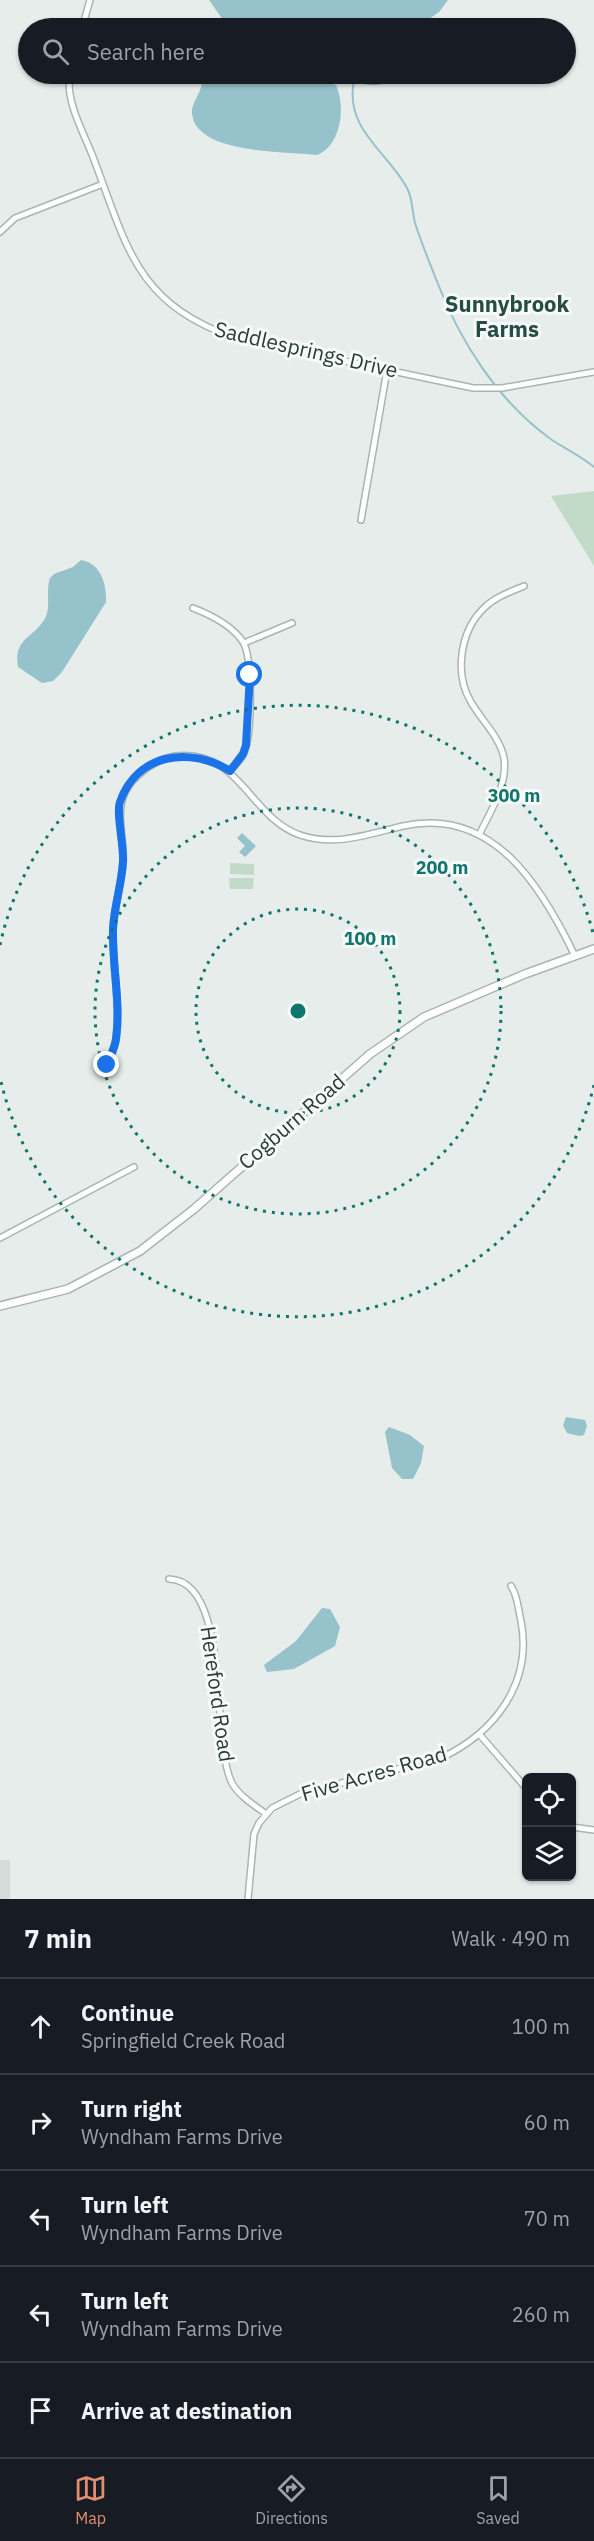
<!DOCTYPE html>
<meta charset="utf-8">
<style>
:root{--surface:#171b24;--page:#242831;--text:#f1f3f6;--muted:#9ea1a6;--line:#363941;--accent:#e18d70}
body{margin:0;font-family:"IBM Plex Sans",sans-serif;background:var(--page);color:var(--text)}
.controls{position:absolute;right:18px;bottom:18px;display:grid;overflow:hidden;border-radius:9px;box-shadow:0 2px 4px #0004}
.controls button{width:54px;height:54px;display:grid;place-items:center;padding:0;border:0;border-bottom:2px solid var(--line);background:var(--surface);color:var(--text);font:30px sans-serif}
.stop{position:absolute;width:18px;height:18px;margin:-14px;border:4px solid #1a73e8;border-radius:50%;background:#fff}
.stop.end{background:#1a73e8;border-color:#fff;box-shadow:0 2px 6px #0008}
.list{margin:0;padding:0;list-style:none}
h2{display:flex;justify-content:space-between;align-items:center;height:78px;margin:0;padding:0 24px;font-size:26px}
h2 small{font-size:20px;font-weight:400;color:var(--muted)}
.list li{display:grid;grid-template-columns:39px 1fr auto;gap:18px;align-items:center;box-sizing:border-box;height:96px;padding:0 24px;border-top:2px solid var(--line)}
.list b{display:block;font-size:22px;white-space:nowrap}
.list p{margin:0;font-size:20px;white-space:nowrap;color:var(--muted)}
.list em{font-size:20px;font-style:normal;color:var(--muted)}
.icon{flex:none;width:33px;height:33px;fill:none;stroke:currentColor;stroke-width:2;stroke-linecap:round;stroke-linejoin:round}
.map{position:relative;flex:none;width:594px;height:1899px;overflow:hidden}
.search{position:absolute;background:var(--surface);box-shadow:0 2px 4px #0004;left:18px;right:18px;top:18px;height:66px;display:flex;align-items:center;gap:15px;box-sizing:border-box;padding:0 21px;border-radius:33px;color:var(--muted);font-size:22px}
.sheet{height:558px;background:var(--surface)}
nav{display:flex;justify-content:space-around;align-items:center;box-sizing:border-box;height:84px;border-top:2px solid var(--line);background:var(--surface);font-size:16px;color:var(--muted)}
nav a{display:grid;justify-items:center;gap:3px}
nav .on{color:var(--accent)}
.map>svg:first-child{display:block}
.built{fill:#d4ddd9}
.green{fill:#c2dbc9}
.water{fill:#96c2cb}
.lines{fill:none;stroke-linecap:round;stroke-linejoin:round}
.stream{stroke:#96c2cb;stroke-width:2}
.minor-casing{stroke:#a9b5b1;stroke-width:8}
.tertiary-casing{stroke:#a9b5b1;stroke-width:10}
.minor{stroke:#fff;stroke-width:5}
.tertiary{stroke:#fff;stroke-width:7}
.route{stroke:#1a73e8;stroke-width:8}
.ring{fill:none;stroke:#0f766e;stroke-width:3;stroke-dasharray:3 6}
.labels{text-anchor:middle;stroke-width:6;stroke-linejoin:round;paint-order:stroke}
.street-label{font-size:21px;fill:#273d38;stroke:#f7faf8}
.neighbourhood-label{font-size:22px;font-weight:bold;fill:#254d44;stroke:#f7faf8}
.centre{fill:#0f766e;stroke:#f7faf8;stroke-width:3}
.ring-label{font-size:18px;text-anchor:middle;font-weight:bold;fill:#0f766e;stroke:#f7faf8;stroke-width:6;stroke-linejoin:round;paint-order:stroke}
</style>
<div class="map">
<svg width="594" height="1899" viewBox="0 0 594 1899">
<rect width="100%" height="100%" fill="#e6edea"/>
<!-- built -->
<path class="built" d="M 0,1860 L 10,1860 L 10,1899 L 0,1899 Z"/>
<!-- green -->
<path class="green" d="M 594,491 L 594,566 L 551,496 Z
M 230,863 L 254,864 L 254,875 L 230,874 Z
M 229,878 L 254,878 L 253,889 L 230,889 Z"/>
<!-- water -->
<path class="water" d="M 209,0 L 448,0 L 439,12 L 416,28 L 261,28 L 234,26 L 223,20 Z
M 203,74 L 256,74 L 265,78 L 277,80 L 317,79 L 336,85 C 346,107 341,146 317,155 C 288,151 195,155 192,113 C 191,105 199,95 201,87 C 202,83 202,78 203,74 Z
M 342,74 L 393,74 L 385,84 C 371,87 356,84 342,77 Z
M 81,560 C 101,563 107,585 106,602 L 62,672 L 53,681 L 42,683 L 18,667 C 13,639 33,638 44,620 C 52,608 45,592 50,578 L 54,574 L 73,567 Z
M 242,833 L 256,846 L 245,857 L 239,852 L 245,846 L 237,838 Z
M 566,1417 L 585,1420 L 587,1426 L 584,1435 L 579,1436 L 567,1433 L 563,1425 Z
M 389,1427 L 410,1435 L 424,1446 L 421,1463 L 413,1479 L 402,1479 L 392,1468 L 385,1432 Z
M 322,1608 L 330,1609 L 340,1627 L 335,1646 L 294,1669 L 267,1672 L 264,1665 L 296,1641 Z"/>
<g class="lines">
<!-- stream -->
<path class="stream" d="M 354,81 C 344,129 388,152 407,188 C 413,199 412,212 415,223 C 421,242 429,261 436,279 C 459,340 498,402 552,440 C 566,449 581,456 594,467"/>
<!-- minor casing -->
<g class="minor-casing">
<path id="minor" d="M 82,28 L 90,0
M 70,74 C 65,101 83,131 93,157 C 127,246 135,303 235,338 L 473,388 L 502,388 L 594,372
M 0,232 L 15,218 L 103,184
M 361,520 L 387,370
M 193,608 C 211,615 232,625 243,642 C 253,658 252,734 244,753 C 241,760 235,766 229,771
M 244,643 L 292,623
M 479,835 C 490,812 508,785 504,758 C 500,737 481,720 471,702 C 454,674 460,631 484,608 C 495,597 510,592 524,586
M 107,1065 C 110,1057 114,1048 116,1039 C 121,1003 112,966 113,930 C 114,907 121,886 123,863 C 125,835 112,808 130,784 C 141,771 158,758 176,756 C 240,749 249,817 300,835 C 335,847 369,834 403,826 C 493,806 542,887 575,956
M 0,1238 L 134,1167
M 169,1579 C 232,1581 210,1741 232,1783 C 239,1796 254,1805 266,1814
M 480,1735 L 526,1788
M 572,1827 L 594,1830
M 248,1899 L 254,1834 L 259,1823 L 272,1808 L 302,1793 L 441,1758 C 494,1733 533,1684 521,1621 C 518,1609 518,1596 511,1586"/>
</g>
<!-- tertiary casing -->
<g class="tertiary-casing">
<path id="tertiary" d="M 0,1306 L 68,1289 L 140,1251 L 194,1209 L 370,1054 L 424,1017 L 525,974 L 594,949"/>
</g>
<!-- minor -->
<use href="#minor" class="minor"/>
<!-- tertiary -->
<use href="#tertiary" class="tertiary"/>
</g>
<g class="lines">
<!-- route -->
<path class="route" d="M 107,1065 C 110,1057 115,1048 116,1039 C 121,1003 112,965 113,929 C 114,906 122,884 123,861 C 124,846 116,813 120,802 C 137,753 190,746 230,771 L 243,754 L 246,745 L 250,675"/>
</g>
<!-- distance rings -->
<g class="ring">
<circle cx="298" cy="1011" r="102"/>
<circle cx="298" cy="1011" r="203"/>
<path d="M594 1085A305 305 0 0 1 0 1077M0 945A305 305 0 0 1 594 937"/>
</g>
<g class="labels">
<!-- street labels -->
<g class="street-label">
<text transform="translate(306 350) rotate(13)" y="7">Saddlesprings Drive</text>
<text transform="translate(292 1122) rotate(-41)" y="7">Cogburn Road</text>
<text transform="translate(217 1694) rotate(82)" y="7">Hereford Road</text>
<text transform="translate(374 1774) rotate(-16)" y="7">Five Acres Road</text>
</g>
<!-- neighbourhood labels -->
<g class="neighbourhood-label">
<text x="507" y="312">Sunnybrook<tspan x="507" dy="25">Farms</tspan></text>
</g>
</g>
<circle cx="298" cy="1011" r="9" class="centre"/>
<g class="ring-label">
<text x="514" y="802">300 m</text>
<text x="442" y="874">200 m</text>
<text x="370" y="945">100 m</text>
</g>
</svg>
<div class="controls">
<button><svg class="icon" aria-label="locate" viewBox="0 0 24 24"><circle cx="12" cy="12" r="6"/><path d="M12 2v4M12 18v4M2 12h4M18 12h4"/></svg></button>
<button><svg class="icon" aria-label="layers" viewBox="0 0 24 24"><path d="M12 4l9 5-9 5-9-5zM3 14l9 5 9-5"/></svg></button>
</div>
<div class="stop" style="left:250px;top:675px"></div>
<div class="stop end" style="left:107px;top:1065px"></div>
<div class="search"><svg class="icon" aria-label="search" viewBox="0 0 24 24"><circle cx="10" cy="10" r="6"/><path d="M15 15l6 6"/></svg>Search here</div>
</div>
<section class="sheet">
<h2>7 min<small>Walk · 490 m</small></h2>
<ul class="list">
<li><svg class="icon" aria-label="ahead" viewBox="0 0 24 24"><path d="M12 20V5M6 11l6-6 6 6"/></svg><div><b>Continue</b><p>Springfield Creek Road</p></div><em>100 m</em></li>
<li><svg class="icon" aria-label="right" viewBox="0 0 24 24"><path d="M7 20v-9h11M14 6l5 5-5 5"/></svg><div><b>Turn right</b><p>Wyndham Farms Drive</p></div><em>60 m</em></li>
<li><svg class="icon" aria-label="left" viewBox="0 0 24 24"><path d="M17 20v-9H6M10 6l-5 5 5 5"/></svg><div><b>Turn left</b><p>Wyndham Farms Drive</p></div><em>70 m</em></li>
<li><svg class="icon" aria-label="left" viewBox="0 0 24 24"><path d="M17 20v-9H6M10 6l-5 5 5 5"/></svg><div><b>Turn left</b><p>Wyndham Farms Drive</p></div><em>260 m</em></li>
<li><svg class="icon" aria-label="arrive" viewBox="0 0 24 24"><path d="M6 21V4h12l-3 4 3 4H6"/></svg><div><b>Arrive at destination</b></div></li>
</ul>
</section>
<nav>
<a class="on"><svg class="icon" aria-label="map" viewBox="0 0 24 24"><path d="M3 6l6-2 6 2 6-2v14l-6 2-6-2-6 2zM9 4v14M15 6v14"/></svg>Map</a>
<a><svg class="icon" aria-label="directions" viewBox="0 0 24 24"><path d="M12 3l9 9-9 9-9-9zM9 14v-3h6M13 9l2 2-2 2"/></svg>Directions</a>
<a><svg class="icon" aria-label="saved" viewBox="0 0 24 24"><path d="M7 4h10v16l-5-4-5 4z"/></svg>Saved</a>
</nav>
